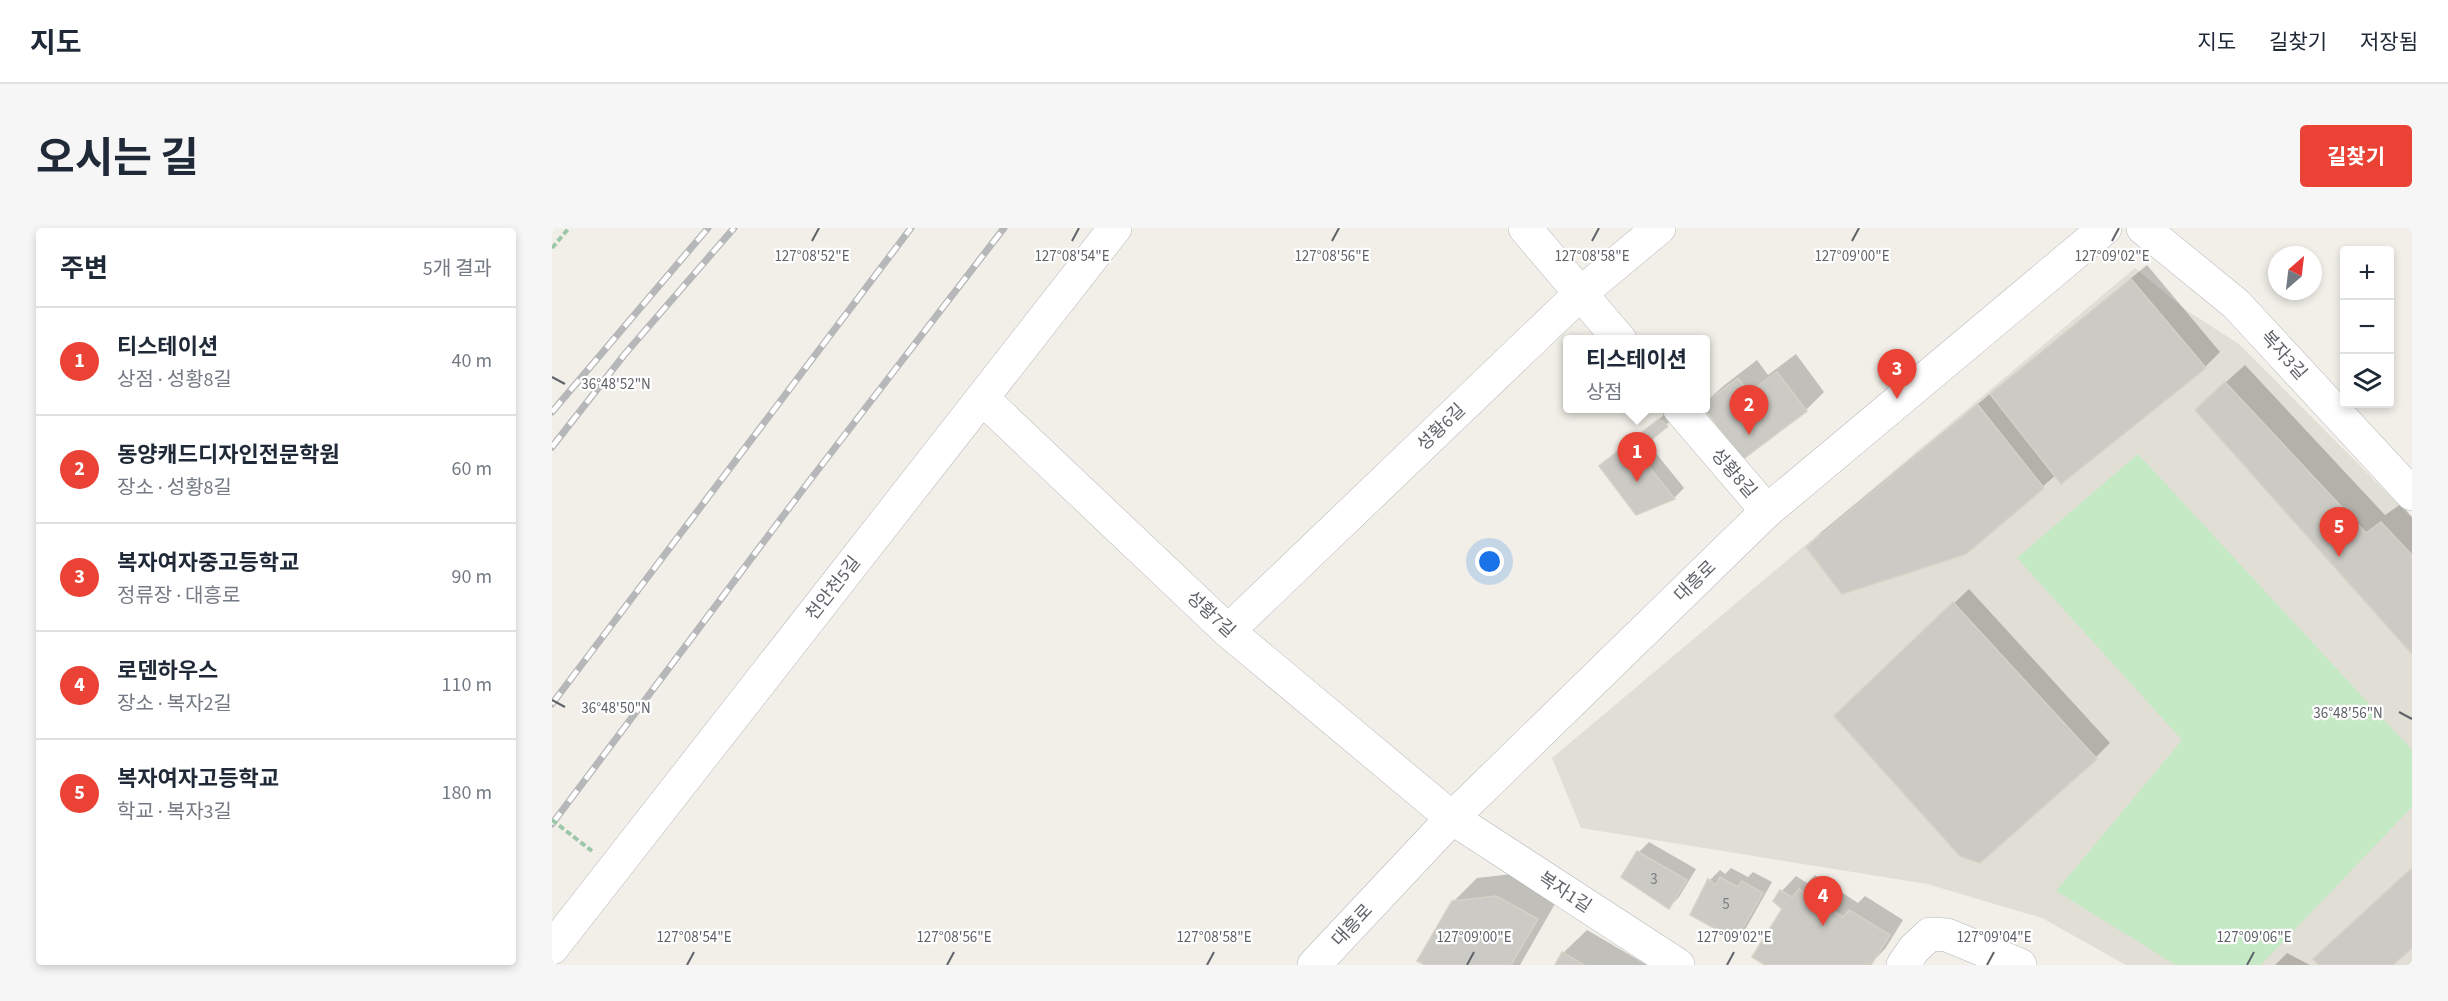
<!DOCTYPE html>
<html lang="ko">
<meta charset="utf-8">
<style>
:root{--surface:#fff;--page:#f6f6f7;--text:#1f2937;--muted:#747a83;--line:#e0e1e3;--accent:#ea4335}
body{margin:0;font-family:"Source Sans 3","Noto Sans KR",sans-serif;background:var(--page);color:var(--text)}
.controls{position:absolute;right:18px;top:18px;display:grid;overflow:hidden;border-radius:6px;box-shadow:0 3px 9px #0003}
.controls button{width:54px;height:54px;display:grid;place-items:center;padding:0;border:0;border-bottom:2px solid var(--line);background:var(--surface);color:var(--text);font:30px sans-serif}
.compass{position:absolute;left:1716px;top:18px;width:54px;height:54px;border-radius:50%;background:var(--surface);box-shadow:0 3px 9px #0003;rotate:28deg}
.you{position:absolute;left:938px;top:334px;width:21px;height:21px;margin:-15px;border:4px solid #fff;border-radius:50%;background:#1a73e8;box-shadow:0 0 0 9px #1a73e833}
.badge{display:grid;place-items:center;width:39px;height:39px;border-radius:50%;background:var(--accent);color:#fff;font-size:20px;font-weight:700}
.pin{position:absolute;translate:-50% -50px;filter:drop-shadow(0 2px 3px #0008)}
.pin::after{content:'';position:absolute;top:32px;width:21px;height:18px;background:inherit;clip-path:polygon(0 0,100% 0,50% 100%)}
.popup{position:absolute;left:1011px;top:107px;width:147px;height:78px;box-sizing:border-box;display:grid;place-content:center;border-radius:6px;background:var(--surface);filter:drop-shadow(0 2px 4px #0005);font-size:20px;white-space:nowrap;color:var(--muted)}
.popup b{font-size:22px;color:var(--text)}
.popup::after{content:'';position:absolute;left:50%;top:100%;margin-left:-12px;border:12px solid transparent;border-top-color:var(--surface)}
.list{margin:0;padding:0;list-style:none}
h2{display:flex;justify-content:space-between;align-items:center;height:78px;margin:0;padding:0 24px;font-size:26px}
h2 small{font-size:20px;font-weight:400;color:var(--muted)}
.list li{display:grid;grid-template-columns:39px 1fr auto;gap:18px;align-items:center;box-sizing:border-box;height:108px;padding:0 24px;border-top:2px solid var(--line)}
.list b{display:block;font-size:22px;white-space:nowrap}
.list p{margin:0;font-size:20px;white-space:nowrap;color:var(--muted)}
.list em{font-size:20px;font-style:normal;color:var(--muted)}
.icon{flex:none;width:33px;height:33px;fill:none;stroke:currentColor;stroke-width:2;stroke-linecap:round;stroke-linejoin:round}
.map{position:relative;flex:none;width:1860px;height:737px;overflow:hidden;border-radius:6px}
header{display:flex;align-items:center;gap:36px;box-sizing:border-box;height:84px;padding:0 30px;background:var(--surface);border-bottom:2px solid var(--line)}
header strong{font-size:28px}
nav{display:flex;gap:33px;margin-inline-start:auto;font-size:21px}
.intro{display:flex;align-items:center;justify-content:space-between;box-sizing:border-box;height:144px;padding:0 36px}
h1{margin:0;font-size:42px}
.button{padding:15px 27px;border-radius:6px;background:var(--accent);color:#fff;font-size:21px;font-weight:700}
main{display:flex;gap:36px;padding:0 36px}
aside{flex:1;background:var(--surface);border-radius:6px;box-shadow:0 3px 9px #0003}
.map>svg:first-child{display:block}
.education{fill:#e1ded6}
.green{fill:#c5e8c5}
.shadow{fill:#0003}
.building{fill:#cccac5;stroke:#d6d1c6;stroke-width:1.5}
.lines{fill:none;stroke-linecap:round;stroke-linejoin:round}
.minor-casing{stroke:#b5b8bc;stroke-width:34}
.tertiary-casing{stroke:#b5b8bc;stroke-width:34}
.path{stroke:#9cc7a9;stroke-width:4;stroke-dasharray:6 3;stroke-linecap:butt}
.minor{stroke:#fff;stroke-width:33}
.tertiary{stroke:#fff;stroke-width:33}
.rail-casing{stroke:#b6b7b8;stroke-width:7}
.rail{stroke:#fff;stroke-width:4.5;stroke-dasharray:14;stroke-linecap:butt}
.path-bridge{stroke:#9cc7a9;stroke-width:4;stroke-dasharray:6 3;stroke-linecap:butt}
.ticks{fill:none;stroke:#5f6368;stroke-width:2}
.labels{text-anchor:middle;stroke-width:4.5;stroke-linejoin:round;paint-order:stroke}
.number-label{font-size:15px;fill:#7a7d7f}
.street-label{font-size:18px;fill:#5f6368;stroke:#fff}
.ticks-label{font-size:15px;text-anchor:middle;fill:#5f6368;stroke:#fff;stroke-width:4.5;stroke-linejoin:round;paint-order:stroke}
</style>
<header>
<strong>지도</strong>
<nav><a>지도</a><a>길찾기</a><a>저장됨</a></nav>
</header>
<div class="intro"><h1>오시는 길</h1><a class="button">길찾기</a></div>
<main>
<aside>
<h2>주변<small>5개 결과</small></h2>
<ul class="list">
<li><span class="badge">1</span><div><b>티스테이션</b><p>상점 · 성황8길</p></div><em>40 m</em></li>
<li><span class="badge">2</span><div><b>동양캐드디자인전문학원</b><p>장소 · 성황8길</p></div><em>60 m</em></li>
<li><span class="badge">3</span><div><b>복자여자중고등학교</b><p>정류장 · 대흥로</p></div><em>90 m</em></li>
<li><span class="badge">4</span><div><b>로덴하우스</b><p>장소 · 복자2길</p></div><em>110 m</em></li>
<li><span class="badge">5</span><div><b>복자여자고등학교</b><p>학교 · 복자3길</p></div><em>180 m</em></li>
</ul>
</aside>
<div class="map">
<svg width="1860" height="737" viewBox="0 0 1860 737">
<rect width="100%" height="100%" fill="#f1efe8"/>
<!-- education -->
<path class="education" d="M 1583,40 L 1634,82 L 1687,116 L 1860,290 L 1860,737 L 1574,737 L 1490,690 L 1375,656 L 1029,600 L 1000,530 Z"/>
<!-- green -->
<path class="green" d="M 1586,226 L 1860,522 L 1860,579 L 1709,737 L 1624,737 L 1504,663 L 1630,512 L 1465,330 Z"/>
<!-- shadow -->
<path class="shadow" d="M 1595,37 L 1668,124 L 1653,139 L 1504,247 L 1414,325 L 1256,319 L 1270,304 Z
M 1244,126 L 1272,164 L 1254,182 L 1154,180 L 1154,174 L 1170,159 L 1205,132 L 1216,147 Z
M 1693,137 L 1833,287 L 1849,276 L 1860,289 L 1860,424 L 1663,164 Z
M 1118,182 L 1125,187 L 1095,214 L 1132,260 L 1122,270 L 1049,238 Z
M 1417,361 L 1558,515 L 1543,530 L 1299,473 Z
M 1097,614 L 1144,641 L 1127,669 L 1117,679 L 1071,649 L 1087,624 Z
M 1179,640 L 1196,649 L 1201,644 L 1220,654 L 1194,700 L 1184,710 L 1140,686 L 1158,652 L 1168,642 L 1173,646 Z
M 969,645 L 1008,667 L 968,737 L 876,737 L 867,732 L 901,674 L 925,650 Z
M 1263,647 L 1306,675 L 1313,668 L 1351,692 L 1333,721 L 1317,737 L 1216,737 L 1202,728 L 1232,680 L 1223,673 L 1230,663 L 1244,648 L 1255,655 Z
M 1035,702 L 1095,737 L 1005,737 L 1011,725 Z
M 1735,725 L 1758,737 L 1723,737 Z"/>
<!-- building -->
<path class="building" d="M 1579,51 L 1654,140 L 1509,256 L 1438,166 Z
M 1225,144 L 1255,183 L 1190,232 L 1152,180 L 1154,180 L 1154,174 L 1186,150 L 1197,164 Z
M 1673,154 L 1814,305 L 1829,294 L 1860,327 L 1860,426 L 1643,182 Z
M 1426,177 L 1492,260 L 1414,326 L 1290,366 L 1254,319 Z
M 1107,191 L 1116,198 L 1085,224 L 1123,271 L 1084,287 L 1047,238 Z
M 1401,374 L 1545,531 L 1428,635 L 1408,628 L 1282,488 Z
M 1085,623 L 1135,652 L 1117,681 L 1069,649 Z
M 1860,640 L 1860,720 L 1841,737 L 1767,737 L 1761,731 Z
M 1168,649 L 1186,659 L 1190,653 L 1211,665 L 1184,712 L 1138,687 L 1156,651 L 1164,657 Z
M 1247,661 L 1291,689 L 1297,682 L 1338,707 L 1319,737 L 1314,735 L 1312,737 L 1213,737 L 1200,729 L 1230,681 L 1221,673 L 1228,662 L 1240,669 Z
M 944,668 L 986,691 L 959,737 L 873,737 L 865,733 L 900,673 Z
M 1010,724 L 1032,737 L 1003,737 Z"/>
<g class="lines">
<!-- minor casing -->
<g class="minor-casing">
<path id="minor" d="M 973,0 L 1068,112
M 1591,0 L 1684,76 L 1860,266
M 430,170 L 676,403 L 900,590 L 1126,737
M 1127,180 L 1215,283
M 676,403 L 1029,65 L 1107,0
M 0,720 L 563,0
M 1351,737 L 1362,721 L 1378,706 L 1395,707 L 1468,737"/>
</g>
<!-- tertiary casing -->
<g class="tertiary-casing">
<path id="tertiary" d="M 762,737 L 900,590 L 1215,283 L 1553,0"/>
</g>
<!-- path -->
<path class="path" d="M 0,20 L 17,0"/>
<!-- minor -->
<use href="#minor" class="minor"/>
<!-- tertiary -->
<use href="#tertiary" class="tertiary"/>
<!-- rail casing -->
<g class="rail-casing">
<path id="rail" d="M 0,184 L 156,0
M 0,219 L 72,127 L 182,0
M 0,476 L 359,0
M 0,596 L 255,256 L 452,0"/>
</g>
<!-- rail -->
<use href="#rail" class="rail"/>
<!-- path-bridge -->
<path class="path-bridge" d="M 0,592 L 40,623"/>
</g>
<!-- ticks -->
<path class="ticks" d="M 260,13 L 267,0M 520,13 L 527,0M 780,13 L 787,0M 1040,13 L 1047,0M 1300,13 L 1307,0M 1560,13 L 1567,0M 0,149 L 13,156M 0,472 L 13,479M 1847,484 L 1860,491M 135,737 L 142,724M 395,737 L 402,724M 655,737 L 662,724M 915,737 L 922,724M 1175,737 L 1182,724M 1435,737 L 1442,724M 1695,737 L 1702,724"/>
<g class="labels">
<!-- number labels -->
<g class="number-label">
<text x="1102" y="656">3</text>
<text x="1174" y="681">5</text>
</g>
<!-- street labels -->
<g class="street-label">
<text transform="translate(1732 127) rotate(48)" y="6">복자3길</text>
<text transform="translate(889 199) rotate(-44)" y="6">성황6길</text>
<text transform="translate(1182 245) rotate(49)" y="6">성황8길</text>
<text transform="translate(1143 353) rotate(-44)" y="6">대흥로</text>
<text transform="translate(281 360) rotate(-52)" y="6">천안천5길</text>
<text transform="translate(659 386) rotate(43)" y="6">성황7길</text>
<text transform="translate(1013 664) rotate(33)" y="6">복자1길</text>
<text transform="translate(800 697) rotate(-47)" y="6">대흥로</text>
</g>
</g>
<g class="ticks-label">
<text x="260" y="33">127°08'52"E</text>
<text x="520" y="33">127°08'54"E</text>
<text x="780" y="33">127°08'56"E</text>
<text x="1040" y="33">127°08'58"E</text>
<text x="1300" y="33">127°09'00"E</text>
<text x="1560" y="33">127°09'02"E</text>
<text x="64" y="161">36°48'52"N</text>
<text x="64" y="485">36°48'50"N</text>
<text x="1796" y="490">36°48'56"N</text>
<text x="142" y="714">127°08'54"E</text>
<text x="402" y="714">127°08'56"E</text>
<text x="662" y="714">127°08'58"E</text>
<text x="922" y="714">127°09'00"E</text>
<text x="1182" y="714">127°09'02"E</text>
<text x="1442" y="714">127°09'04"E</text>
<text x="1702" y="714">127°09'06"E</text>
</g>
</svg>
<div class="controls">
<button>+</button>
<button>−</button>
<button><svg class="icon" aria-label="layers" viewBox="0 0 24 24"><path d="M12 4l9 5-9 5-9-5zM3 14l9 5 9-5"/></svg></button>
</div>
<svg class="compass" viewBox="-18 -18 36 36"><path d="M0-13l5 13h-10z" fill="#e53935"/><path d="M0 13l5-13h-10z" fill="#747a83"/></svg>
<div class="you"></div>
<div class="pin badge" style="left:1085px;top:254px">1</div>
<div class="popup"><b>티스테이션</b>상점</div>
<div class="pin badge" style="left:1197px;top:207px">2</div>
<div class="pin badge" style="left:1345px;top:171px">3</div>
<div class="pin badge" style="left:1271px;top:698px">4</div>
<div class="pin badge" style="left:1787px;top:329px">5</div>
</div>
</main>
